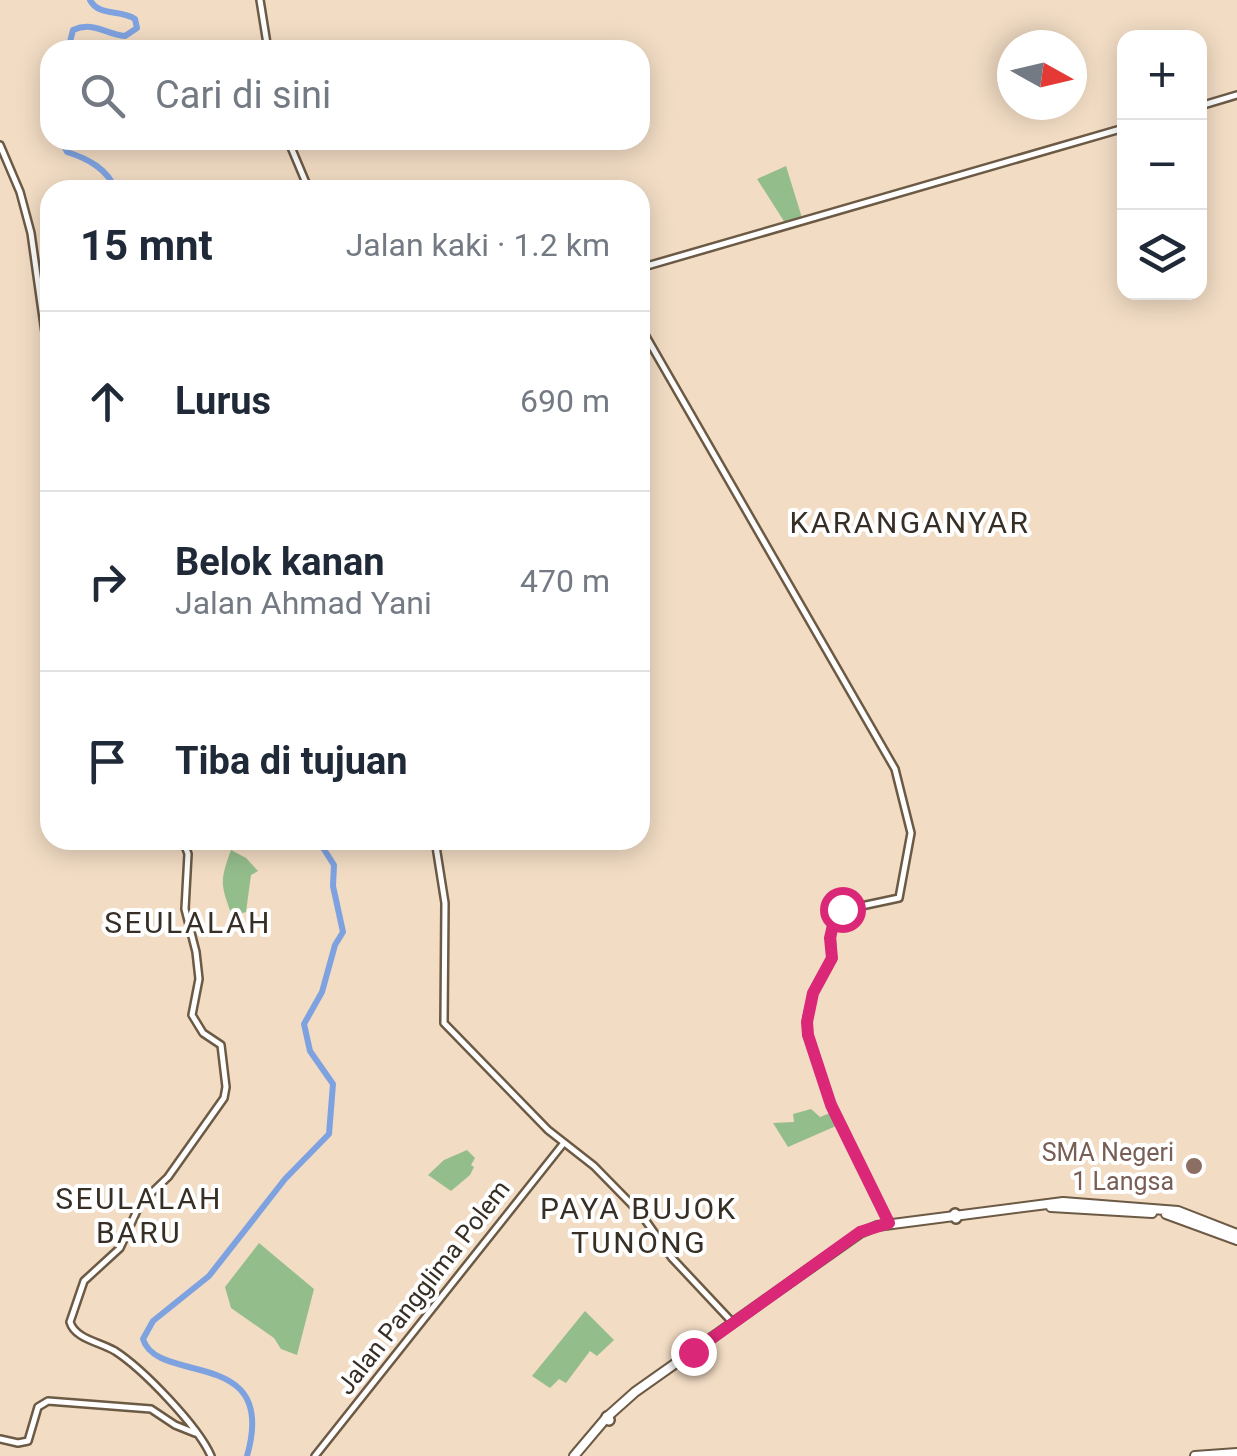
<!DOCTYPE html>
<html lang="id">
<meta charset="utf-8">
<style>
:root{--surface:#fff;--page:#f2f2f3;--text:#1f2937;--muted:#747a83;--line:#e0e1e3}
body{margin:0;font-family:Roboto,sans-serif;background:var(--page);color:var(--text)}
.controls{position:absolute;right:30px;top:30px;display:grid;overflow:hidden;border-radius:20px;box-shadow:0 5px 25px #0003}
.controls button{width:90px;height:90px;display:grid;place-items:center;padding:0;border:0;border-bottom:2px solid var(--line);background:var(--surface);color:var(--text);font:50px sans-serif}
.compass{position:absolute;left:997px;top:30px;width:90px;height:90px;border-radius:50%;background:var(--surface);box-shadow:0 5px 25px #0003;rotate:98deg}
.stop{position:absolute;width:30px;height:30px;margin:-22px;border:8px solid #db2777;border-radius:50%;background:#fff}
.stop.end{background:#db2777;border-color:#fff;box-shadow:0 2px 10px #0008}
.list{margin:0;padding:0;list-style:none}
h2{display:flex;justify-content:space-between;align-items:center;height:130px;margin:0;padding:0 40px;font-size:42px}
h2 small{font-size:32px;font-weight:400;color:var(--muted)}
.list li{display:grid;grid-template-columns:65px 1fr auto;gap:30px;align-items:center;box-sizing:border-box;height:180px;padding:0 40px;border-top:2px solid var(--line)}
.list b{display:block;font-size:38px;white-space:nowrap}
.list p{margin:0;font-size:32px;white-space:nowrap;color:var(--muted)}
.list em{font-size:32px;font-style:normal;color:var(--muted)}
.icon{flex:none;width:55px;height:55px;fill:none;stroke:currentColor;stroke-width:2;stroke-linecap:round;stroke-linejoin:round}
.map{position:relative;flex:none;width:1237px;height:1456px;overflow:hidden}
.search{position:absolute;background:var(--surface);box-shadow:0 5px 25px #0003;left:40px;top:40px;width:610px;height:110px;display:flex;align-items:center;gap:25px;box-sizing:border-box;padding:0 35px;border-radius:30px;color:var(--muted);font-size:38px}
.panel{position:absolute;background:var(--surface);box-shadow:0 5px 25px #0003;left:40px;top:180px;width:610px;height:670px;border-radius:30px}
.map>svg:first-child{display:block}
.green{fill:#94bd8c}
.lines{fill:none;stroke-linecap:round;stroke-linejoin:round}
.river{stroke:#7ea2e0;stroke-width:6}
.minor-casing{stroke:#6c5a45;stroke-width:10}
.major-casing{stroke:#6c5a45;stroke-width:12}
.highway-casing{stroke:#6c5a45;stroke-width:14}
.minor{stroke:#fff;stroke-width:5}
.major{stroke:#fff;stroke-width:8}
.highway{stroke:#fff;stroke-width:9}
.route{stroke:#db2777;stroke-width:12}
.education-dot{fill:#8d6e63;stroke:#fff;stroke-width:4}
.labels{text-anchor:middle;stroke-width:8;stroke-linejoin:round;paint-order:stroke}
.education-label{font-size:25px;fill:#785e54;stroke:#fff;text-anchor:end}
.street-label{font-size:25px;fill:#372e25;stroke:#fff}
.quarter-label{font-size:30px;letter-spacing:2.5px;fill:#372e25;stroke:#fff}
</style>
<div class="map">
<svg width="1237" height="1456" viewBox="0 0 1237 1456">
<rect width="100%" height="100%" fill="#f2dcc4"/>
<!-- green -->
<path class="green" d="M 786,166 L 803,221 L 787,226 L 757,179 Z
M 231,850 L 246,858 L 258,871 L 251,875 L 246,912 L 232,916 C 221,885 219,883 231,850 Z
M 811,1109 L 820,1117 L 830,1113 L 836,1126 L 788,1147 L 773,1123 L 794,1122 L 793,1114 Z
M 467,1150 L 475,1158 L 471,1165 L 474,1167 L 470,1175 L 451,1191 L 428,1175 L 444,1160 Z
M 259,1243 L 314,1289 L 297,1355 L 281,1349 L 274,1338 L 231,1308 L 225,1287 Z
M 585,1311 L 614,1340 L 597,1356 L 590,1351 L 566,1383 L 559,1379 L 550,1388 L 532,1376 Z"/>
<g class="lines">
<!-- river -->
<path class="river" d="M 75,50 L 70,42 L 73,30 C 93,21 105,34 125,36 L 137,28 L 135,19 C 120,9 99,17 90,0
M 61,140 L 67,152 C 89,159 107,169 116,190
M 100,140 L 110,143 L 119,140
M 180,190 L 184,190
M 247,1456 C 279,1345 157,1386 143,1339 L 153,1321 L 209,1276 L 285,1179 L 329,1134 L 333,1084 L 310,1051 L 304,1024 L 322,992 L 335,945 L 343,932 L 333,886 L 334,865 L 318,840"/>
<!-- minor casing -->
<g class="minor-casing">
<path id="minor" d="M 260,0 L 268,50
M 1200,106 L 1237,95
M 288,140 L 309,190
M 0,145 L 20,192 L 31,233 L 50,368
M 640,268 L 1124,128
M 640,326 L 895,769 L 911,833 L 899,898 L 838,911 L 831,934 L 832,959 L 813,993 L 807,1018 L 808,1035 L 831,1105 L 889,1223
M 183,840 L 188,854 L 185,909 L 196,952 L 199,979 L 192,1015 L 203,1033 L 221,1045 L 226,1087 L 224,1098 L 168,1177 L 140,1204 L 120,1248 L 84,1281 L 70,1322 C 75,1339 100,1342 115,1351 C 143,1369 198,1426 211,1456
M 435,840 L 445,903 L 444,1023 L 548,1130 L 594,1166 L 641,1214 L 672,1258 L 733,1323
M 0,1439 L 18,1443 L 28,1441 L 38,1407 L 48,1401 L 151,1409 L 175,1425 L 195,1433
M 315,1456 L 563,1144"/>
</g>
<!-- major casing -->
<g class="major-casing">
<path id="major" d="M 1051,1207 L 1152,1213
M 1166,1214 L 1237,1240
M 574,1456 L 607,1417 L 635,1392 L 860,1233 L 877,1226 L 1063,1202 L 1178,1211 L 1237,1234
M 1195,1456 L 1237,1453"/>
</g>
<!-- highway casing -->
<g class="highway-casing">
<path id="highway" d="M 955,1214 L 956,1218
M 607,1417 L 609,1420"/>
</g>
<!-- minor -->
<use href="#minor" class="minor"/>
<!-- major -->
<use href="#major" class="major"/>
<!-- highway -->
<use href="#highway" class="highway"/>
</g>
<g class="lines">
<!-- route -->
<path class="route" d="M 693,1352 L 860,1232 L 889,1223 L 831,1105 L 808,1035 L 807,1022 L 813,993 L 832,958 L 830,938 L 836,912 L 842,909"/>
</g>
<!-- markers -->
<circle class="education-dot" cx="1194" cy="1166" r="10"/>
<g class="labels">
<!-- education labels -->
<g class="education-label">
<text x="1174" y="1161">SMA Negeri<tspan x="1174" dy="29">1 Langsa</tspan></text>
</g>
<!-- street labels -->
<g class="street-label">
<text transform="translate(423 1287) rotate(-52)" y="9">Jalan Pangglima Polem</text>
</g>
<!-- quarter labels -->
<g class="quarter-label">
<text x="910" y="533">KARANGANYAR</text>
<text x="188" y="933">SEULALAH</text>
<text x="139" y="1209">SEULALAH<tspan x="139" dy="34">BARU</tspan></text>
<text x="639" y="1219">PAYA BUJOK<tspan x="639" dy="34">TUNONG</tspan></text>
</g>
</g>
</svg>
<div class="controls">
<button>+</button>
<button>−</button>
<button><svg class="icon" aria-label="layers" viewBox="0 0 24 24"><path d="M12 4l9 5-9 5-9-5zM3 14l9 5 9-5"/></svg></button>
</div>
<svg class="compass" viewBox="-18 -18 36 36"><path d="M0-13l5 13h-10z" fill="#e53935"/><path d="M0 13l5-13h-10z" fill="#747a83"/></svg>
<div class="stop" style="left:842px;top:909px"></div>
<div class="stop end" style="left:693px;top:1352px"></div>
<div class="search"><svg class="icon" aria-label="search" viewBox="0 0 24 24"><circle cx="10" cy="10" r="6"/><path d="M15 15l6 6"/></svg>Cari di sini</div>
<section class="panel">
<h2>15 mnt<small>Jalan kaki · 1.2 km</small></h2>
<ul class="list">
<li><svg class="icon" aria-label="ahead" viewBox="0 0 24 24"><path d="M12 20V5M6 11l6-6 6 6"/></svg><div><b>Lurus</b></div><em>690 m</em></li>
<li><svg class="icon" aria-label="right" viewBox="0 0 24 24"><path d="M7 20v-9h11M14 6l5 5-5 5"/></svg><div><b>Belok kanan</b><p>Jalan Ahmad Yani</p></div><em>470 m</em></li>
<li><svg class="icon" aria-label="arrive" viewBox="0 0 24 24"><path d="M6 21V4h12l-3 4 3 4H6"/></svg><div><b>Tiba di tujuan</b></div></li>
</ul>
</section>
</div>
